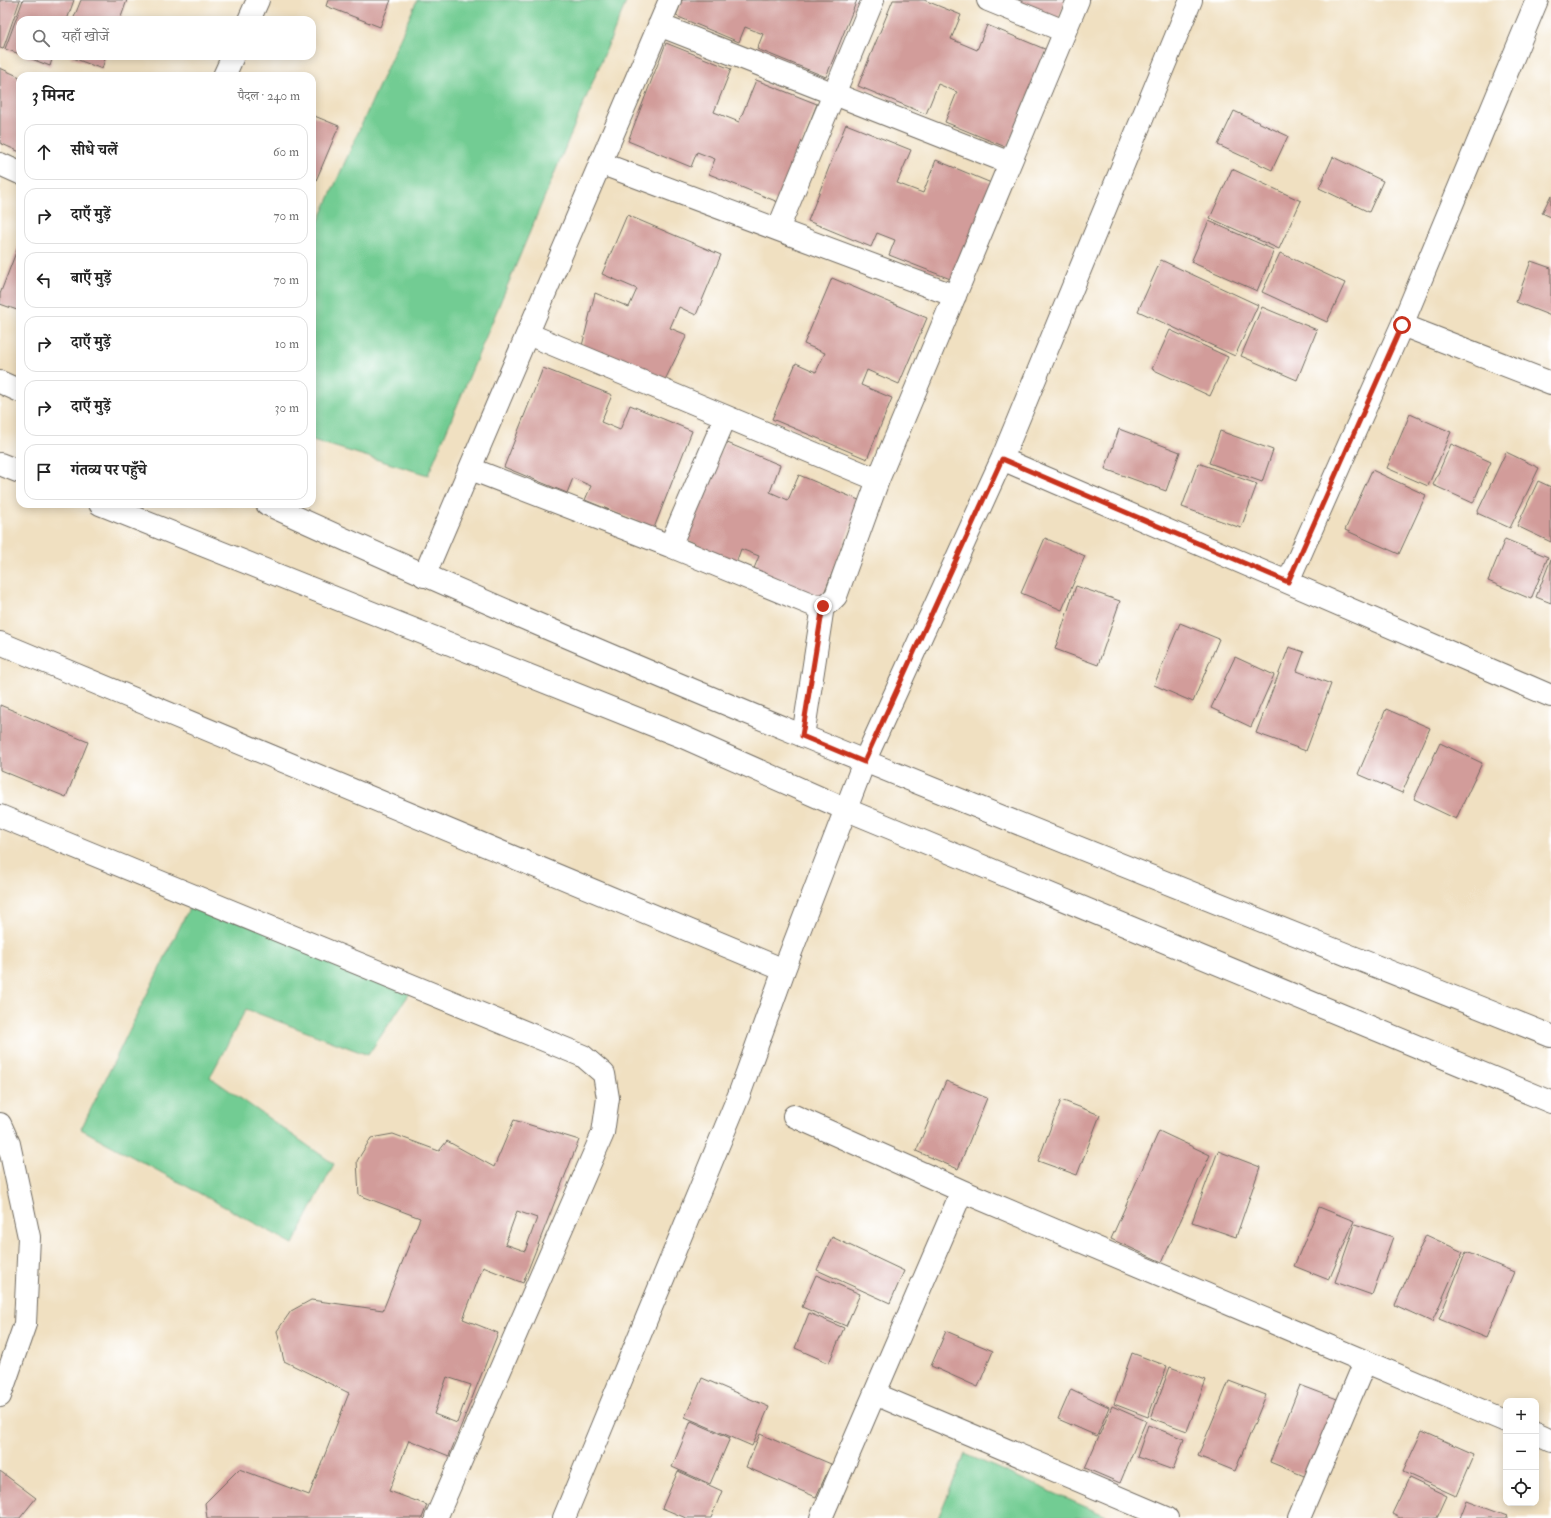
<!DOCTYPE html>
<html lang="hi">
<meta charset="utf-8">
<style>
:root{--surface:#fff;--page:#f2f2f2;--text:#222;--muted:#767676;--line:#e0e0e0}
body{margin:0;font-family:"IM FELL Double Pica","Noto Serif Devanagari",serif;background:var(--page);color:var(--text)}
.controls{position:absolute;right:12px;bottom:12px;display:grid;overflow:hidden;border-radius:8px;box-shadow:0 2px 10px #0003}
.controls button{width:36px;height:36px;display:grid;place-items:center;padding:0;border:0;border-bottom:1px solid var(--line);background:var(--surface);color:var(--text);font:20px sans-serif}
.stop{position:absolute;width:12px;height:12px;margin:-9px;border:3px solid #c8321e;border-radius:50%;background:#fff}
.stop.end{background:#c8321e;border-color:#fff;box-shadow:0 1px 4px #0008}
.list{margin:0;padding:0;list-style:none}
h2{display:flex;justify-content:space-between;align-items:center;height:52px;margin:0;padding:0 16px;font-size:17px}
h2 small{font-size:13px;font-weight:400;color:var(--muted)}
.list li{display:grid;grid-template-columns:26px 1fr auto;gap:12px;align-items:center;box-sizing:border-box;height:56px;margin:0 8px 8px;padding:0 8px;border:1px solid var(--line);border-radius:12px}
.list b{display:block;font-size:15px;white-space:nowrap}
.list em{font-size:13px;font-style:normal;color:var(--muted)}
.icon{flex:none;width:22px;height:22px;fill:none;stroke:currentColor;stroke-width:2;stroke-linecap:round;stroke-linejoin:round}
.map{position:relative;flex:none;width:1551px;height:1518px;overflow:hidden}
.search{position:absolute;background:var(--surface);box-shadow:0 2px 10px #0003;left:16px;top:16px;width:300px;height:44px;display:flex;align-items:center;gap:10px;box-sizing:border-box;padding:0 14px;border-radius:12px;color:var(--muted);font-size:15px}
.panel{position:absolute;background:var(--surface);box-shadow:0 2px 10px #0003;left:16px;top:72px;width:300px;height:436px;border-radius:12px}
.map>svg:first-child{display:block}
.green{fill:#72cc93;stroke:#4e7c5f}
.building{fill:#d29c9a;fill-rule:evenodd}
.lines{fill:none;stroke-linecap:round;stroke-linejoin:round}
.minor-casing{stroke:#706a60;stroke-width:24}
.tertiary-casing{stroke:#706a60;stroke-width:24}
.minor{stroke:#fff;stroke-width:22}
.tertiary{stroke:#fff;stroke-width:22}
.route{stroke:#c8321e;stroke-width:5}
</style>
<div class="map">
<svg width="1551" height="1518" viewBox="0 0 1551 1518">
<rect width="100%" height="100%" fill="#fff"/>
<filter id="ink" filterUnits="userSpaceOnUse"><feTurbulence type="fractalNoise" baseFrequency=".025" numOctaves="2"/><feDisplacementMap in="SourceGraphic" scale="8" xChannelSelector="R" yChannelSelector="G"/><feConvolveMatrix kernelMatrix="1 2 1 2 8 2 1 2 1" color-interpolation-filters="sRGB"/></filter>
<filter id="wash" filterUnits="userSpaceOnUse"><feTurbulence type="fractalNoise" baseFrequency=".012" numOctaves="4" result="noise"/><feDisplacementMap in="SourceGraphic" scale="16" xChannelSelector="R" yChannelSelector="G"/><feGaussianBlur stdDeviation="0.9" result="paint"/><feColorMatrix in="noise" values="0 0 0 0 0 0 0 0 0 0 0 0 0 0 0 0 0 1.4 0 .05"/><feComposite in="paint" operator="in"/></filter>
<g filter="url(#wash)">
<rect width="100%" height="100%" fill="#f0e0c1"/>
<!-- green -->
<path class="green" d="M 417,0 L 627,0 L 428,475 L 312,440 L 312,236 Z
M 195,896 L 414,987 L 368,1055 L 246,1009 L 210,1077 L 334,1164 L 293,1244 L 81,1129 Z
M 965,1454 L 1111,1518 L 938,1518 Z"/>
<g id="blocks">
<!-- building -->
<path class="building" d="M 0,0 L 20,0 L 3,49 L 0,48 Z
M 23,0 L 74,0 L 67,20 L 20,20 L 20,54 L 5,49 Z
M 81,0 L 127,0 L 120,20 L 73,20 Z
M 328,0 L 391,0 L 380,27 L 326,6 Z
M 682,0 L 857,0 L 826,77 L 757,49 L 763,34 L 745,27 L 739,42 L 676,16 Z
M 893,0 L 924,0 L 961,15 L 951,39 L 977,50 L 987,25 L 1047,50 L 1008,148 L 945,122 L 957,92 L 938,84 L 926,114 L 858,86 Z
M 1010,0 L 1066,0 L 1058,19 Z
M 666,43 L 731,69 L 714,112 L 739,122 L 756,80 L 817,104 L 778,202 L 709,174 L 715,159 L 697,152 L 691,167 L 628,141 Z
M 24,56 L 53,56 L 50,66 Z
M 68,56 L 106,56 L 102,69 Z
M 0,68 L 20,77 L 20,152 L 0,143 Z
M 1234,111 L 1288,136 L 1272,170 L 1218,145 Z
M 312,115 L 339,126 L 312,190 Z
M 846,124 L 911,150 L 897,183 L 923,193 L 936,160 L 996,185 L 958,282 L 889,255 L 895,240 L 877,233 L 871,247 L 808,221 Z
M 1333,157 L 1383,181 L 1369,212 L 1319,188 Z
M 1232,169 L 1301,201 L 1279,249 L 1210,218 Z
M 1551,195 L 1551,217 L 1542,213 Z
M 627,215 L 721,255 L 696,315 L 679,307 L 670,328 L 687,335 L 664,382 L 581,350 L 595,293 L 629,307 L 637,289 L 602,274 Z
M 1209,221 L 1274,250 L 1257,291 L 1191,262 Z
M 20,242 L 20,311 L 0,304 L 0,294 Z
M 1280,253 L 1345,283 L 1327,322 L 1262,292 Z
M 1161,260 L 1258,305 L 1235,356 L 1138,311 Z
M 1531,261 L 1551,268 L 1551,316 L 1516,302 Z
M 832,278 L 927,318 L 899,384 L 867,370 L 861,385 L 892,398 L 867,459 L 772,419 L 796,363 L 816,372 L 825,353 L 804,344 Z
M 1262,307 L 1317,330 L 1297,380 L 1241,356 Z
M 1170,330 L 1228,357 L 1210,396 L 1152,369 Z
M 543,368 L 612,395 L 601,422 L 620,430 L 630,405 L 692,431 L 654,528 L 585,500 L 591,486 L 573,478 L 567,493 L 504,467 Z
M 1410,414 L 1451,432 L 1428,486 L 1387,468 Z
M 1119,429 L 1180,452 L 1166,491 L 1105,469 Z
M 1220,431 L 1273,450 L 1262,482 L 1209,463 Z
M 725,442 L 780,465 L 770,492 L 788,500 L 799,475 L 861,501 L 822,598 L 753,571 L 759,556 L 741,549 L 736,563 L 680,537 Z
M 1451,444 L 1491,462 L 1473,503 L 1433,485 Z
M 1506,452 L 1539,468 L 1510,528 L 1477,513 Z
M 1198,463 L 1257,484 L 1241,528 L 1182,507 Z
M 1372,470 L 1426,495 L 1399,554 L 1345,530 Z
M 1538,481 L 1551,487 L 1551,542 L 1517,526 Z
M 1045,538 L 1085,556 L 1062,610 L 1021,593 Z
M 1505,539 L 1548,557 L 1531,599 L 1488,581 Z
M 1551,559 L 1551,603 L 1536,597 Z
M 1076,586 L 1120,601 L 1098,665 L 1055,649 Z
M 1180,623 L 1219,639 L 1193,702 L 1154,685 Z
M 1289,647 L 1304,652 L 1297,671 L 1331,684 L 1306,751 L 1256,733 Z
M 1235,657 L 1274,675 L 1251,727 L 1211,708 Z
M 0,705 L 88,742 L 66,797 L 0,770 Z
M 1386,709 L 1430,728 L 1402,793 L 1358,774 Z
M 1440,743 L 1482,763 L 1456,819 L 1414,799 Z
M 946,1081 L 987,1098 L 958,1169 L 916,1151 Z
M 1061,1100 L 1100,1115 L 1077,1175 L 1038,1161 Z
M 514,1120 L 579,1140 L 523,1283 L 483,1267 L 463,1319 L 498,1333 L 449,1456 L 409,1440 L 389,1491 L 427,1505 L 422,1518 L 207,1518 L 205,1503 L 239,1469 L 309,1495 L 349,1393 L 284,1361 L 277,1331 L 291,1311 L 311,1300 L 383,1310 L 420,1218 L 359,1195 L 357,1161 L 371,1138 L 393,1134 L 439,1151 L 447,1141 L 494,1167 ZM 517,1211 L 537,1218 L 525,1251 L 505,1244 ZM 447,1377 L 471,1385 L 457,1423 L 434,1414 Z
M 1159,1131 L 1210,1155 L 1162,1262 L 1111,1239 Z
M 1218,1151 L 1260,1167 L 1236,1237 L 1192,1222 Z
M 1319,1207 L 1354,1221 L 1329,1280 L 1294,1266 Z
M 1355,1224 L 1393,1237 L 1372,1295 L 1335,1282 Z
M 1426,1235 L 1463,1252 L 1432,1322 L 1395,1305 Z
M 832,1237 L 904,1271 L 890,1303 L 817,1270 Z
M 1466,1252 L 1514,1272 L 1486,1338 L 1439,1319 Z
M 816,1275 L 860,1294 L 846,1326 L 802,1307 Z
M 809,1313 L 844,1328 L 829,1363 L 795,1348 Z
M 946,1331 L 993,1351 L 978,1387 L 931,1366 Z
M 1132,1353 L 1167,1366 L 1148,1417 L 1114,1404 Z
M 1170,1367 L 1206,1380 L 1187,1431 L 1151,1418 Z
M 702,1378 L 769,1407 L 752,1446 L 685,1417 Z
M 1229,1381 L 1266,1395 L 1235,1471 L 1198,1456 Z
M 1300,1385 L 1345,1402 L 1314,1480 L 1270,1462 Z
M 1071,1389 L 1109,1407 L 1097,1436 L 1058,1419 Z
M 1112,1406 L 1146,1421 L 1120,1483 L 1085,1468 Z
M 691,1421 L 730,1438 L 710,1484 L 672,1467 Z
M 1148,1425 L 1184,1439 L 1173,1470 L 1137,1457 Z
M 1422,1431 L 1474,1454 L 1456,1496 L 1403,1472 Z
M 760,1434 L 831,1464 L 816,1497 L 746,1467 Z
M 0,1471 L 36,1498 L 20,1518 L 0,1518 Z
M 678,1471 L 722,1491 L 711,1518 L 686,1518 L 662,1508 Z
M 1409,1478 L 1447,1496 L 1437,1518 L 1400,1518 L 1392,1514 Z
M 1467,1500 L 1507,1515 L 1505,1518 L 1460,1518 Z"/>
</g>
</g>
<g filter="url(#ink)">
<use href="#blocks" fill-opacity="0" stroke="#706a60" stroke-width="1"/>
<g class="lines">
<!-- minor casing -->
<g class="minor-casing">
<path id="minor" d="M 988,0 L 1064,31
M 249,20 L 258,0
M 659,25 L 1010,163
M 224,76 L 233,56
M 600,163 L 955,296
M 0,164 L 20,173
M 778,229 L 873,0
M 1402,325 L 1551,383
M 528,334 L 878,480
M 1002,459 L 1551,696
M 471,469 L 670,546 L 813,605 C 824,607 829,604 836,596 L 878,480 L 1078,0
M 670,546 L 725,418
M 424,576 L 670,0
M 1288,582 L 1402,325 L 1537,0
M 0,643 L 784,970
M 803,736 L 823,606
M 0,816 L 583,1056 L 604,1074 L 608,1098 L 603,1133 L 436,1518
M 794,1116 L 962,1191 L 1506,1421
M 0,1124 L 9,1144 L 29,1237 L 25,1324 L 0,1396
M 875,1394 L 1167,1518
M 1536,1433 L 1551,1440
M 564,1518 L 739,1095 L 784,970 L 864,762 L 1002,459 L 1191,0
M 821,1518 L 962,1191
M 1299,1518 L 1365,1362"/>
</g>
<!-- tertiary casing -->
<g class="tertiary-casing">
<path id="tertiary" d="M 0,382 L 20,391
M 0,464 L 20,472
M 100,504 L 683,737 L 845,809 L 1551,1102
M 267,504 C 688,697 1121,864 1551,1036"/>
</g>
<!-- minor -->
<use href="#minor" class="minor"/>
<!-- tertiary -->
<use href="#tertiary" class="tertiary"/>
</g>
</g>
<g class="lines" filter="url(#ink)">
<!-- route -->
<path class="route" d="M 823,606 L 802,736 L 864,762 L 1002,459 L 1288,582 L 1402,325"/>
</g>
</svg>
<div class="controls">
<button>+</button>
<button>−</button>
<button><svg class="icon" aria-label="locate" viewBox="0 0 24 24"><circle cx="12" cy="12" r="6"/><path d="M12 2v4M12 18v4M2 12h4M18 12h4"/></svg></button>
</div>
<div class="stop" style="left:1402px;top:325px"></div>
<div class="stop end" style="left:823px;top:606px"></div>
<div class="search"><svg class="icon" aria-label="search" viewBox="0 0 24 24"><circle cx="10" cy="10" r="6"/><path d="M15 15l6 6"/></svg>यहाँ खोजें</div>
<section class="panel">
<h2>3 मिनट<small>पैदल · 240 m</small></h2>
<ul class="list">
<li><svg class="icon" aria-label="ahead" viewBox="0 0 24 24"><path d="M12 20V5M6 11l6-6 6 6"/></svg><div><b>सीधे चलें</b></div><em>60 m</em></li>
<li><svg class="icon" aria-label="right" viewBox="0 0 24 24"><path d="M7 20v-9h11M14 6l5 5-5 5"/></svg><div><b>दाएँ मुड़ें</b></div><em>70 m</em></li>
<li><svg class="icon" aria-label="left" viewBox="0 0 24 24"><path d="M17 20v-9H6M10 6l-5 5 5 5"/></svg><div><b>बाएँ मुड़ें</b></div><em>70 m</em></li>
<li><svg class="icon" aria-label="right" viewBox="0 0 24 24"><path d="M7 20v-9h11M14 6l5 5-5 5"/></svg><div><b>दाएँ मुड़ें</b></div><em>10 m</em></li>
<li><svg class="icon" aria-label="right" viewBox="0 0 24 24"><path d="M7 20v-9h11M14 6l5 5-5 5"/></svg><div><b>दाएँ मुड़ें</b></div><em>30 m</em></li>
<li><svg class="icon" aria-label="arrive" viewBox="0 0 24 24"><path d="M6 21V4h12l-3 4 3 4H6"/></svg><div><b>गंतव्य पर पहुँचे</b></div></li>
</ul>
</section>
</div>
